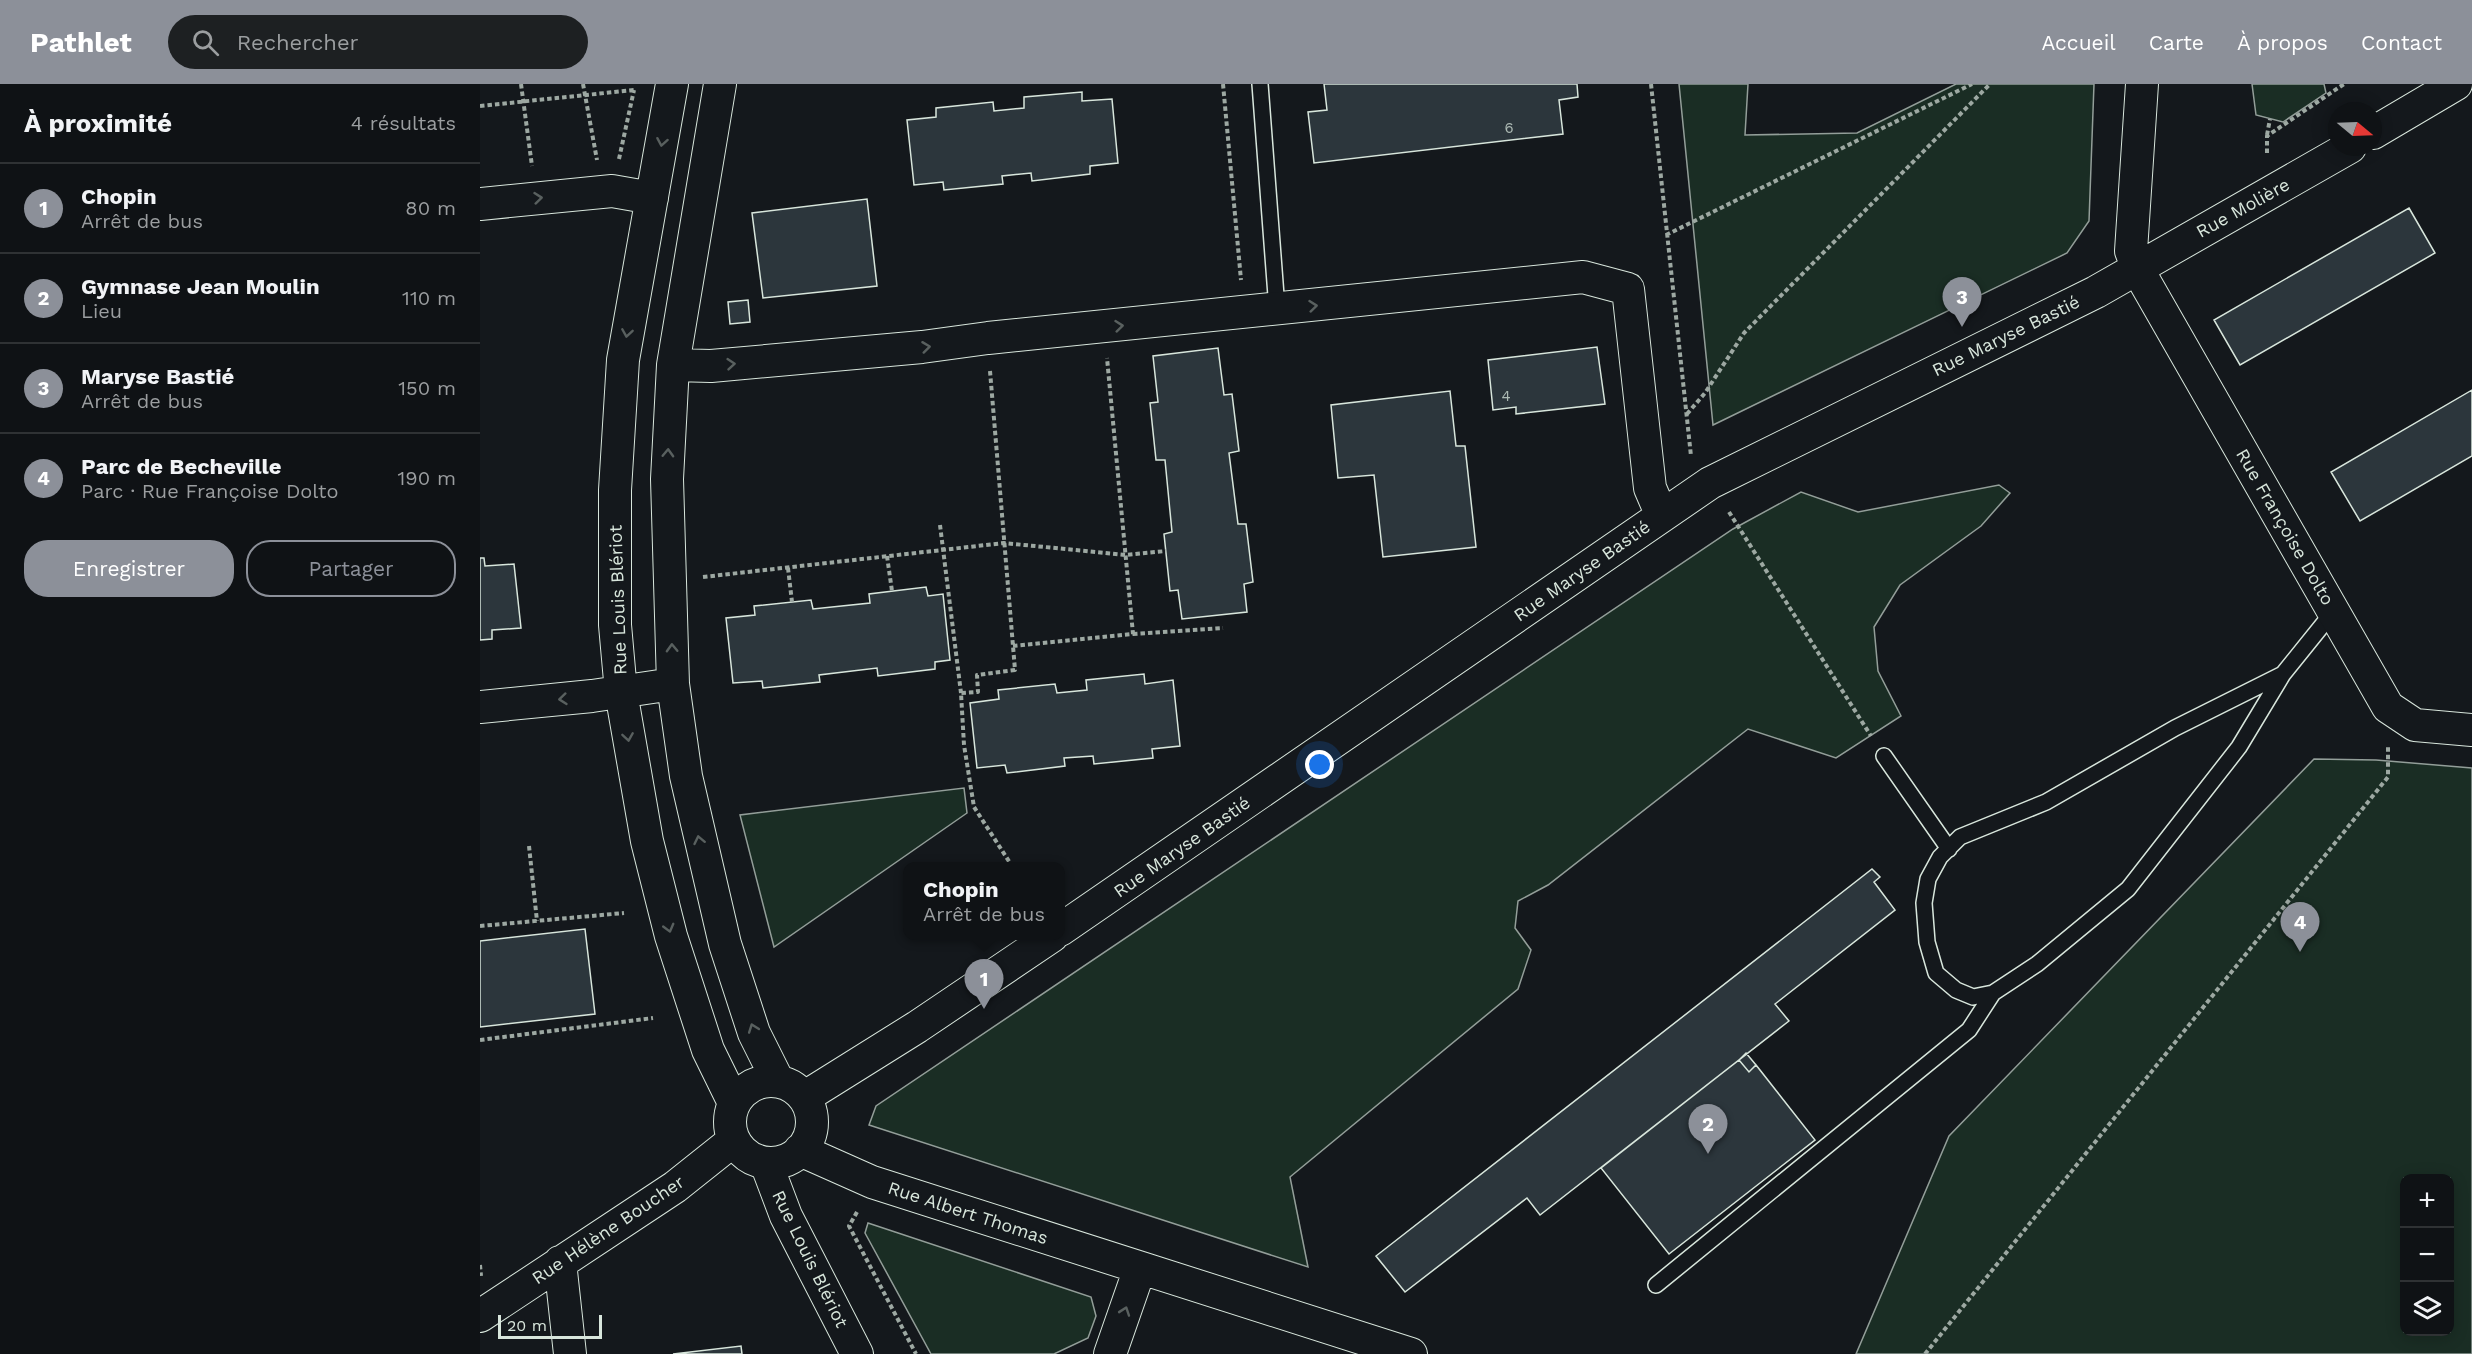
<!DOCTYPE html>
<html lang="fr">
<meta charset="utf-8">
<style>
:root{--surface:#0f1215;--page:#1d2022;--text:#f1f3f6;--muted:#9b9ea0;--line:#2f3234;--accent:#8c9099}
body{margin:0;font-family:"Work Sans",sans-serif;background:var(--page);color:var(--text)}
.controls{position:absolute;right:18px;bottom:18px;display:grid;overflow:hidden;border-radius:12px;box-shadow:0 3px 15px #0003}
.controls button{width:54px;height:54px;display:grid;place-items:center;padding:0;border:0;border-bottom:2px solid var(--line);background:var(--surface);color:var(--text);font:30px sans-serif}
.compass{position:absolute;left:1848px;top:18px;width:54px;height:54px;border-radius:50%;background:var(--surface);box-shadow:0 3px 15px #0003;rotate:109deg}
.scale{position:absolute;left:18px;bottom:15px;width:104px;box-sizing:border-box;padding-left:6px;border:3px solid #d8e6dc;border-top:0;font-size:16px;line-height:21px;white-space:nowrap;color:#d8e6dc;-webkit-text-stroke:4px #14181c;paint-order:stroke}
.you{position:absolute;left:840px;top:681px;width:21px;height:21px;margin:-15px;border:4px solid #fff;border-radius:50%;background:#1a73e8;box-shadow:0 0 0 9px #1a73e833}
.badge{display:grid;place-items:center;width:39px;height:39px;border-radius:50%;background:var(--accent);color:#fff;font-size:20px;font-weight:700}
.pin{position:absolute;translate:-50% -50px;filter:drop-shadow(0 2px 3px #0008)}
.pin::after{content:'';position:absolute;top:32px;width:21px;height:18px;background:inherit;clip-path:polygon(0 0,100% 0,50% 100%)}
.popup{position:absolute;left:423px;top:778px;width:162px;height:78px;box-sizing:border-box;display:grid;place-content:center;border-radius:12px;background:var(--surface);filter:drop-shadow(0 2px 4px #0005);font-size:20px;white-space:nowrap;color:var(--muted)}
.popup b{font-size:22px;color:var(--text)}
.popup::after{content:'';position:absolute;left:50%;top:100%;margin-left:-12px;border:12px solid transparent;border-top-color:var(--surface)}
.list{margin:0;padding:0;list-style:none}
h2{display:flex;justify-content:space-between;align-items:center;height:78px;margin:0;padding:0 24px;font-size:26px}
h2 small{font-size:20px;font-weight:400;color:var(--muted)}
.list li{display:grid;grid-template-columns:39px 1fr auto;gap:18px;align-items:center;box-sizing:border-box;height:90px;padding:0 24px;border-top:2px solid var(--line)}
.list b{display:block;font-size:22px;white-space:nowrap}
.list p{margin:0;font-size:20px;white-space:nowrap;color:var(--muted)}
.list em{font-size:20px;font-style:normal;color:var(--muted)}
.actions{display:flex;gap:12px;padding:18px 24px}
.actions a{flex:1;padding:14px 0;border:2px solid var(--accent);border-radius:24px;text-align:center;font-size:21px;color:var(--accent)}
.actions .main{background:var(--accent);color:#fff}
.icon{flex:none;width:33px;height:33px;fill:none;stroke:currentColor;stroke-width:2;stroke-linecap:round;stroke-linejoin:round}
.map{position:relative;flex:none;width:1992px;height:1270px;overflow:hidden}
header{display:flex;align-items:center;gap:36px;box-sizing:border-box;height:84px;padding:0 30px;background:var(--accent);color:#fff}
header strong{font-size:28px}
nav{display:flex;gap:33px;margin-inline-start:auto;font-size:21px}
.search{width:420px;height:54px;background:var(--page);display:flex;align-items:center;gap:15px;box-sizing:border-box;padding:0 21px;border-radius:33px;color:var(--muted);font-size:22px}
main{display:flex}
aside{flex:1;background:var(--surface)}
.map>svg:first-child{display:block}
.green{fill:#1a2d24;stroke:#939e99;stroke-width:1.5;fill-rule:evenodd}
.building{fill:#2c363c;stroke:#d8e6dc;stroke-width:1.5}
.lines{fill:none;stroke-linecap:round;stroke-linejoin:round}
.service-casing{stroke:#d8e6dc;stroke-width:18}
.minor-casing{stroke:#d8e6dc;stroke-width:34}
.path{stroke:#9da8a2;stroke-width:4;stroke-dasharray:4.5 3;stroke-linecap:butt}
.service{stroke:#14181c;stroke-width:15}
.minor{stroke:#14181c;stroke-width:32}
.oneway{stroke:#59605f}
.labels{text-anchor:middle;stroke-width:4.5;stroke-linejoin:round;paint-order:stroke}
.number-label{font-size:15px;fill:#adbab4}
.street-label{font-size:18px;fill:#d8e6dc;stroke:#14181c}
</style>
<header>
<strong>Pathlet</strong>
<div class="search"><svg class="icon" aria-label="search" viewBox="0 0 24 24"><circle cx="10" cy="10" r="6"/><path d="M15 15l6 6"/></svg>Rechercher</div>
<nav><a>Accueil</a><a>Carte</a><a>À propos</a><a>Contact</a></nav>
</header>
<main>
<aside>
<h2>À proximité<small>4 résultats</small></h2>
<ul class="list">
<li><span class="badge">1</span><div><b>Chopin</b><p>Arrêt de bus</p></div><em>80 m</em></li>
<li><span class="badge">2</span><div><b>Gymnase Jean Moulin</b><p>Lieu</p></div><em>110 m</em></li>
<li><span class="badge">3</span><div><b>Maryse Bastié</b><p>Arrêt de bus</p></div><em>150 m</em></li>
<li><span class="badge">4</span><div><b>Parc de Becheville</b><p>Parc · Rue Françoise Dolto</p></div><em>190 m</em></li>
</ul>
<div class="actions"><a class="main">Enregistrer</a><a>Partager</a></div>
</aside>
<div class="map">
<svg width="1992" height="1270" viewBox="0 0 1992 1270">
<rect width="100%" height="100%" fill="#14181c"/>
<!-- green -->
<path class="green" d="M 1199,0 L 1268,0 L 1265,51 L 1377,49 L 1476,0 L 1614,0 L 1609,137 L 1587,169 L 1233,341 Z
M 1772,0 L 1844,0 L 1846,9 L 1803,38 L 1776,31 Z
M 1519,401 L 1530,409 L 1501,442 L 1420,501 L 1394,543 L 1398,587 L 1421,632 L 1356,674 L 1268,645 L 1068,801 L 1038,817 L 1035,844 L 1051,866 L 1038,905 L 810,1093 L 828,1183 L 389,1041 L 396,1022 L 1253,445 L 1321,408 L 1378,428 Z
M 1834,675 L 1896,676 L 1992,684 L 1992,1270 L 1376,1270 L 1469,1052 ZM 1924,1094 L 1970,1094 L 1970,1248 L 1924,1248 Z
M 484,704 L 487,729 L 294,863 L 260,731 Z
M 388,1139 L 611,1213 L 616,1232 L 608,1254 L 574,1270 L 451,1270 L 385,1149 Z"/>
<!-- building -->
<path class="building" d="M 844,0 L 1097,0 L 1098,13 L 1079,16 L 1083,50 L 834,79 L 828,28 L 847,26 Z
M 602,8 L 602,17 L 632,15 L 638,79 L 610,82 L 610,90 L 552,97 L 551,89 L 522,92 L 523,100 L 464,106 L 463,98 L 434,101 L 427,36 L 456,33 L 456,24 L 513,18 L 514,27 L 544,24 L 544,13 Z
M 387,115 L 397,202 L 283,214 L 272,129 Z
M 1929,124 L 1955,169 L 1760,281 L 1734,236 Z
M 268,216 L 270,238 L 250,240 L 248,218 Z
M 1117,263 L 1125,320 L 1036,330 L 1036,323 L 1013,326 L 1008,276 Z
M 738,264 L 744,311 L 752,310 L 759,367 L 749,369 L 758,440 L 766,440 L 773,498 L 764,500 L 767,528 L 702,535 L 698,506 L 690,507 L 684,450 L 692,448 L 685,376 L 676,376 L 670,319 L 678,318 L 673,272 Z
M 1992,306 L 1992,372 L 1880,437 L 1851,388 Z
M 970,307 L 976,362 L 985,362 L 996,463 L 903,473 L 894,391 L 858,394 L 851,321 Z
M 0,474 L 4,474 L 5,482 L 34,480 L 41,544 L 12,546 L 12,555 L 0,556 Z
M 446,503 L 448,512 L 463,510 L 470,576 L 455,578 L 455,585 L 398,592 L 397,584 L 339,591 L 340,598 L 283,604 L 282,597 L 253,599 L 246,534 L 275,531 L 274,522 L 331,516 L 333,525 L 390,519 L 389,510 Z
M 664,590 L 665,600 L 693,596 L 700,662 L 672,665 L 673,674 L 614,680 L 613,672 L 584,674 L 585,682 L 527,689 L 525,681 L 497,684 L 490,619 L 519,615 L 518,606 L 575,600 L 577,609 L 607,606 L 606,596 Z
M 1392,785 L 1400,793 L 1394,798 L 1415,826 L 1295,920 L 1309,937 L 1060,1131 L 1047,1114 L 925,1208 L 896,1172 Z
M 105,845 L 115,930 L 0,943 L 0,857 Z
M 1266,969 L 1276,981 L 1269,988 L 1259,976 Z
M 1259,976 L 1269,988 L 1276,981 L 1335,1056 L 1189,1170 L 1121,1084 Z
M 261,1262 L 262,1270 L 193,1270 Z"/>
<g class="lines">
<!-- service casing -->
<g class="service-casing">
<path id="service" d="M 780,0 L 797,225
M 1803,590 L 1695,644 L 1566,718 L 1480,753 L 1460,773 L 1448,795 L 1444,819 L 1447,858 L 1456,889 L 1476,906 L 1493,913 L 1513,909 L 1557,880 L 1648,805 L 1759,663 L 1803,590 L 1853,528
M 1404,672 L 1469,765
M 1176,1201 L 1489,946 L 1513,909"/>
</g>
<!-- minor casing -->
<g class="minor-casing">
<path id="minor" d="M 192,0 L 143,276 L 135,406 L 135,541 L 141,608 L 167,757 L 191,852 L 228,966 L 254,1019
M 240,0 L 193,281 L 187,395 L 193,600 L 206,692 L 245,860 L 274,949 L 298,997
M 1662,0 L 1651,167 L 1658,186 L 1908,623 L 1935,641 L 1992,646
M 1893,49 L 1976,0
M 0,120 L 132,107 L 172,114
M 193,281 L 231,282 L 442,263 L 508,254 L 1103,193 L 1148,205 L 1170,404 L 1182,432
M 0,623 L 112,612 L 193,600
M 580,846 L 1230,399 L 1616,208 L 1870,63
M250 1038a41 41 0 1 1 82 0a41 41 0 1 1-82 0Z
M 325,1013 L 437,943 L 572,852
M 320,1066 L 392,1098 L 931,1270
M 286,1079 L 306,1132 L 377,1270
M 80,1178 L 90,1270
M 0,1232 L 195,1103 L 254,1056
M 630,1270 L 660,1184"/>
</g>
<!-- path -->
<path class="path" d="M 41,0 L 52,82
M 103,0 L 117,76
M 743,0 L 761,196
M 1171,0 L 1211,372
M 0,22 L 154,6
M 1862,27 L 1871,22
M 1787,51 L 1790,35
M 1787,69 L 1787,52 L 1864,0
M 139,75 L 154,6
M 1186,151 L 1492,0
M 510,287 L 535,586 L 497,591 L 498,608 L 481,609 L 484,661 L 494,723 L 532,782
M 1207,330 L 1225,309 L 1264,249 L 1510,0
M 1249,428 L 1391,652
M 460,441 L 481,609
M 407,472 L 412,507
M 308,484 L 312,518
M 223,493 L 524,459 L 646,471 L 686,467
M 653,550 L 743,544
M 533,562 L 653,550 L 627,274
M 49,762 L 57,837
M 0,842 L 144,829
M 0,956 L 173,934
M 377,1128 L 369,1142 L 436,1270
M 0,1181 L 1,1192
M 1445,1270 L 1908,693 L 1908,663"/>
<!-- service -->
<use href="#service" class="service"/>
<!-- minor -->
<use href="#minor" class="minor"/>
</g>
<!-- one-way arrows -->
<defs><path id="oneway-chevron" d="M-2-3.5L2.5 0L-2 3.5" fill="none" stroke-width="1.6" stroke-linecap="round" stroke-linejoin="round" transform="scale(1.5)"/></defs>
<g class="oneway">
<use href="#oneway-chevron" transform="translate(182 58) rotate(100)"/>
<use href="#oneway-chevron" transform="translate(58 114) rotate(-6)"/>
<use href="#oneway-chevron" transform="translate(833 222) rotate(-6)"/>
<use href="#oneway-chevron" transform="translate(639 242) rotate(-6)"/>
<use href="#oneway-chevron" transform="translate(147 249) rotate(99)"/>
<use href="#oneway-chevron" transform="translate(446 263) rotate(-7)"/>
<use href="#oneway-chevron" transform="translate(251 280) rotate(-5)"/>
<use href="#oneway-chevron" transform="translate(188 369) rotate(-88)"/>
<use href="#oneway-chevron" transform="translate(192 564) rotate(-92)"/>
<use href="#oneway-chevron" transform="translate(83 615) rotate(174)"/>
<use href="#oneway-chevron" transform="translate(148 653) rotate(81)"/>
<use href="#oneway-chevron" transform="translate(219 756) rotate(-102)"/>
<use href="#oneway-chevron" transform="translate(189 844) rotate(75)"/>
<use href="#oneway-chevron" transform="translate(273 944) rotate(-110)"/>
<use href="#oneway-chevron" transform="translate(645 1227) rotate(-71)"/>
</g>
<g class="labels">
<!-- number labels -->
<g class="number-label">
<text x="1029" y="49">6</text>
<text x="1026" y="317">4</text>
</g>
<!-- street labels -->
<g class="street-label">
<text transform="translate(1763 124) rotate(-29)" y="6">Rue Molière</text>
<text transform="translate(1526 252) rotate(-26)" y="6">Rue Maryse Bastié</text>
<text transform="translate(1805 443) rotate(60)" y="6">Rue Françoise Dolto</text>
<text transform="translate(1102 487) rotate(-35)" y="6">Rue Maryse Bastié</text>
<text transform="translate(138 516) rotate(-92)" y="6">Rue Louis Blériot</text>
<text transform="translate(702 763) rotate(-35)" y="6">Rue Maryse Bastié</text>
<text transform="translate(488 1129) rotate(18)" y="6">Rue Albert Thomas</text>
<text transform="translate(128 1146) rotate(-34)" y="6">Rue Hélène Boucher</text>
<text transform="translate(330 1175) rotate(64)" y="6">Rue Louis Blériot</text>
</g>
</g>
</svg>
<div class="controls">
<button>+</button>
<button>−</button>
<button><svg class="icon" aria-label="layers" viewBox="0 0 24 24"><path d="M12 4l9 5-9 5-9-5zM3 14l9 5 9-5"/></svg></button>
</div>
<svg class="compass" viewBox="-18 -18 36 36"><path d="M0-13l5 13h-10z" fill="#e53935"/><path d="M0 13l5-13h-10z" fill="#9b9ea0"/></svg>
<div class="scale">20 m</div>
<div class="you"></div>
<div class="pin badge" style="left:504px;top:925px">1</div>
<div class="popup"><b>Chopin</b>Arrêt de bus</div>
<div class="pin badge" style="left:1228px;top:1070px">2</div>
<div class="pin badge" style="left:1482px;top:243px">3</div>
<div class="pin badge" style="left:1820px;top:868px">4</div>
</div>
</main>
